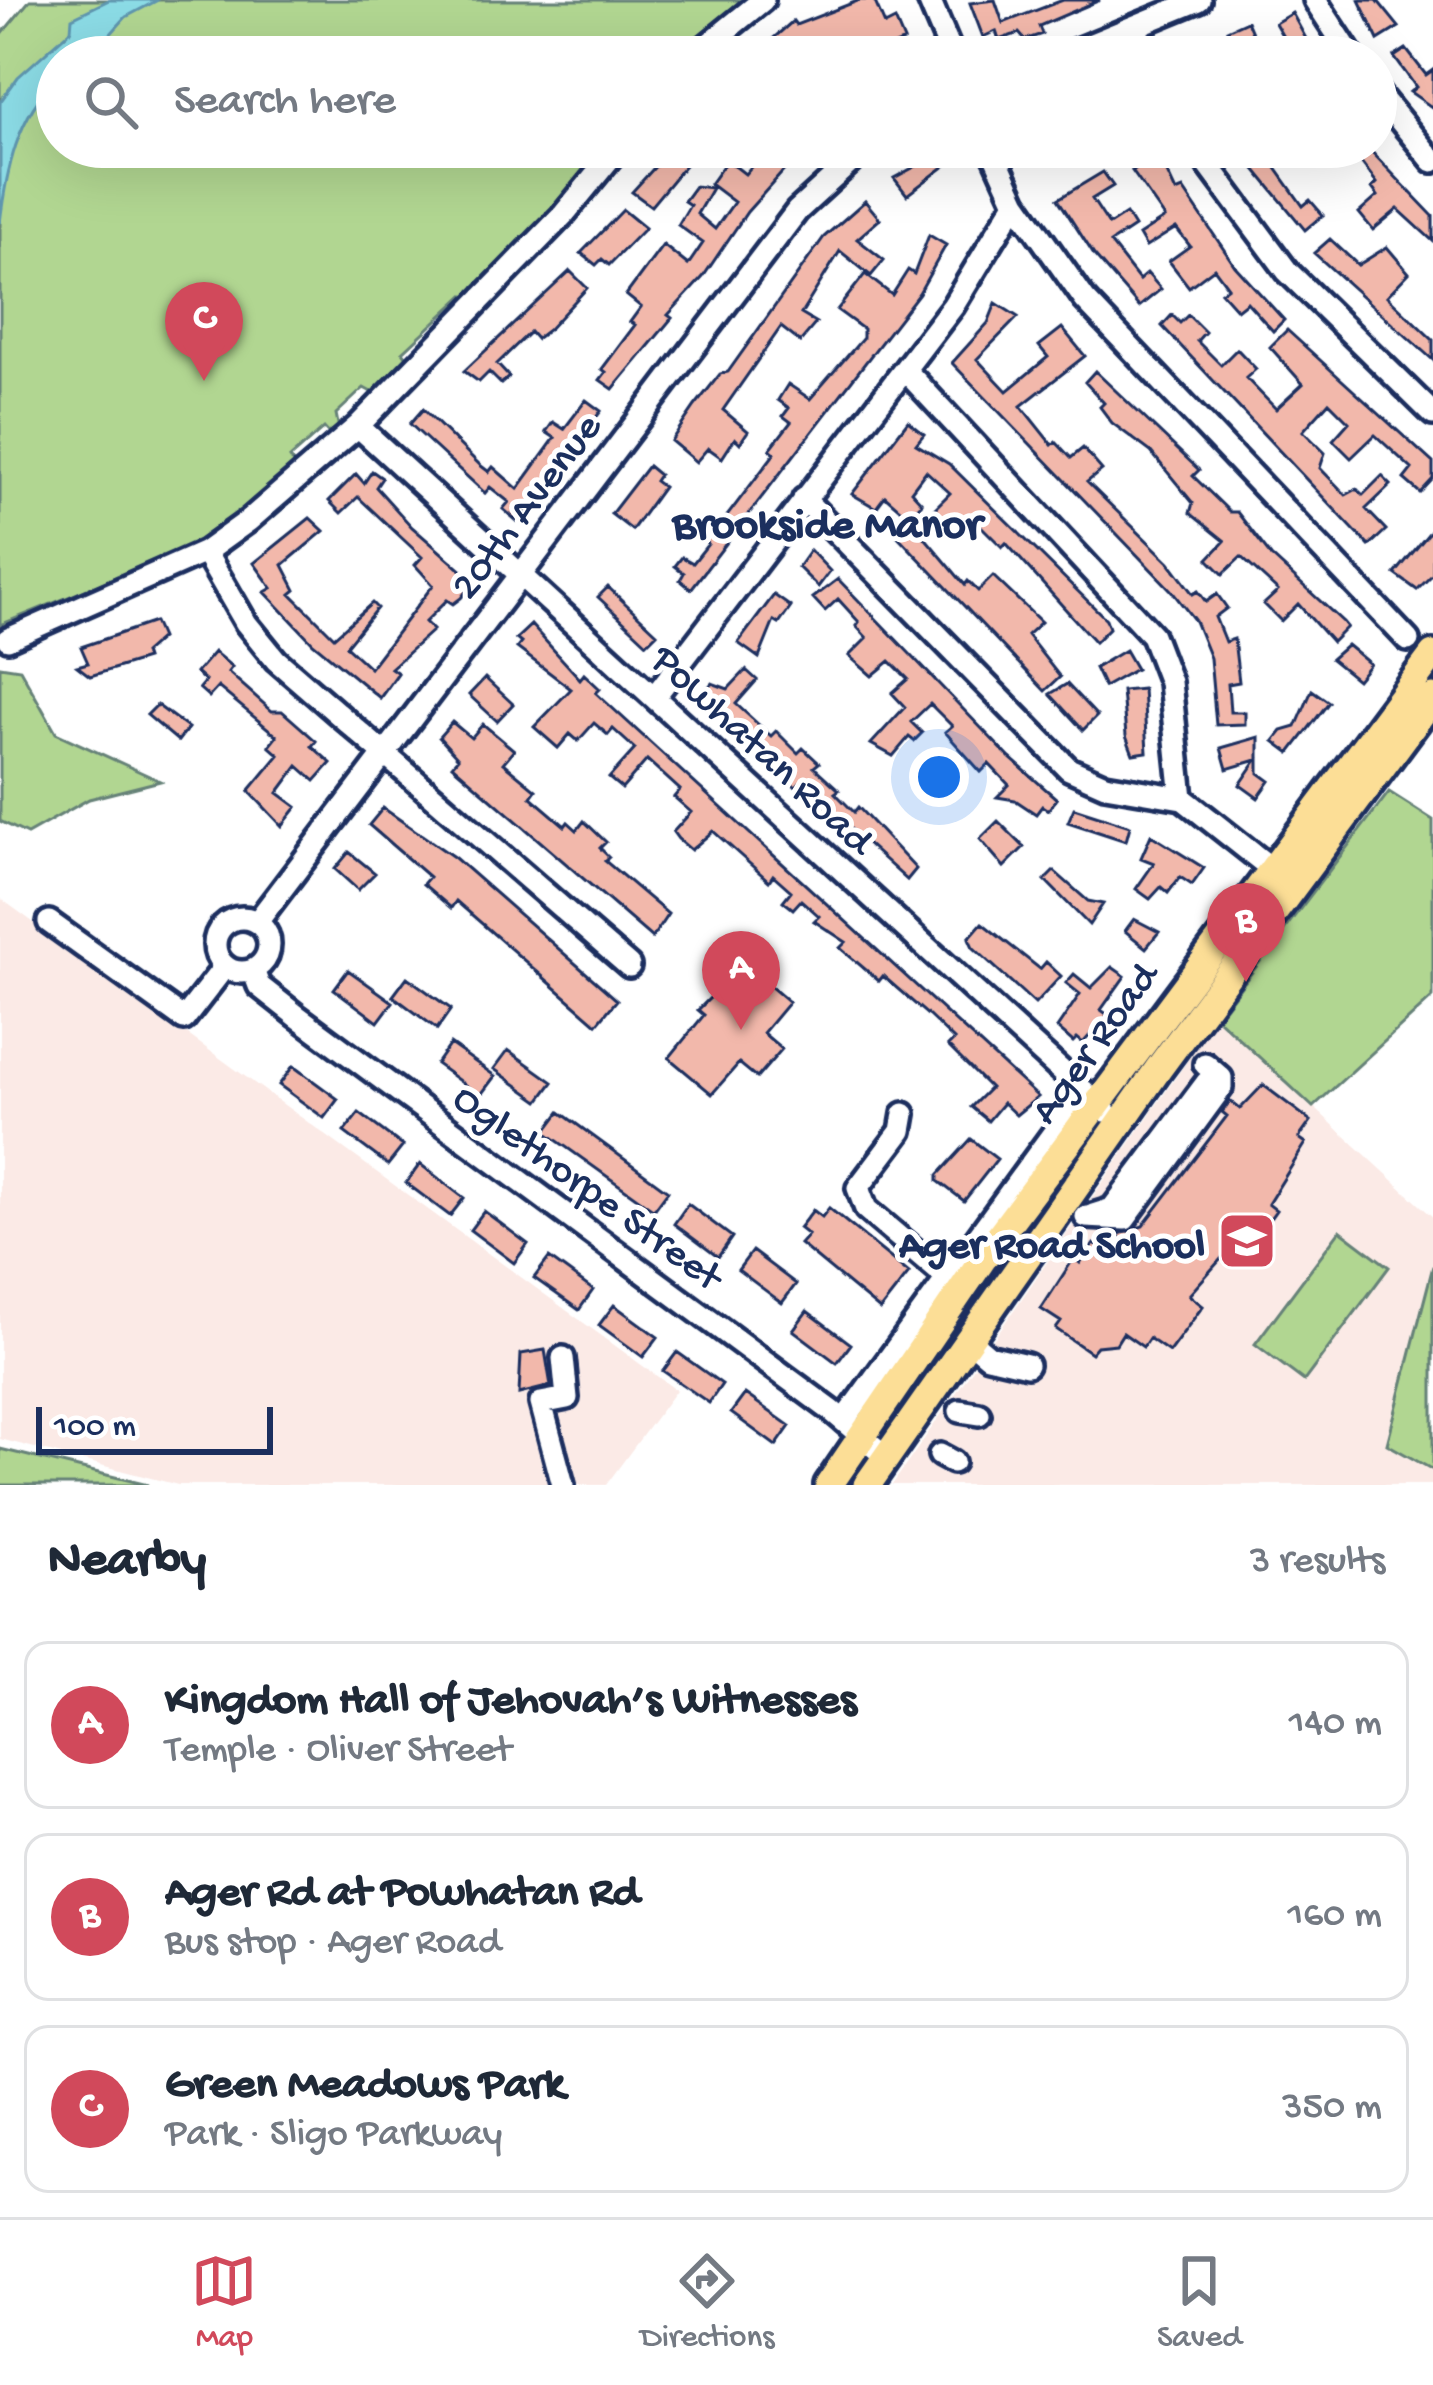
<!DOCTYPE html>
<meta charset="utf-8">
<style>
:root{--surface:#fff;--page:#f2f2f3;--text:#1f2937;--muted:#747a83;--line:#e0e1e3;--accent:#d1495b}
body{margin:0;font-family:"Gochi Hand",sans-serif;background:var(--page);color:var(--text)}
.scale{position:absolute;left:36px;bottom:30px;width:237px;box-sizing:border-box;padding-left:12px;border:6px solid #1b2f5e;border-top:0;font-size:33px;line-height:42px;white-space:nowrap;color:#1b2f5e;-webkit-text-stroke:9px #fff;paint-order:stroke}
.you{position:absolute;left:939px;top:777px;width:42px;height:42px;margin:-30px;border:9px solid #fff;border-radius:50%;background:#1a73e8;box-shadow:0 0 0 18px #1a73e833}
.badge{display:grid;place-items:center;width:78px;height:78px;border-radius:50%;background:var(--accent);color:#fff;font-size:39px;font-weight:700}
.pin{position:absolute;translate:-50% -99px;filter:drop-shadow(0 3px 6px #0008)}
.pin::after{content:'';position:absolute;top:63px;width:42px;height:36px;background:inherit;clip-path:polygon(0 0,100% 0,50% 100%)}
.list{margin:0;padding:0;list-style:none}
h2{display:flex;justify-content:space-between;align-items:center;height:156px;margin:0;padding:0 48px;font-size:51px}
h2 small{font-size:39px;font-weight:400;color:var(--muted)}
.list li{display:grid;grid-template-columns:78px 1fr auto;gap:36px;align-items:center;box-sizing:border-box;height:168px;margin:0 24px 24px;padding:0 24px;border:3px solid var(--line);border-radius:24px}
.list b{display:block;font-size:45px;white-space:nowrap}
.list p{margin:0;font-size:39px;white-space:nowrap;color:var(--muted)}
.list em{font-size:39px;font-style:normal;color:var(--muted)}
.icon{flex:none;width:66px;height:66px;fill:none;stroke:currentColor;stroke-width:2;stroke-linecap:round;stroke-linejoin:round}
.map{position:relative;flex:none;width:1433px;height:1485px;overflow:hidden}
.search{position:absolute;background:var(--surface);box-shadow:0 12px 48px #0002;left:36px;right:36px;top:36px;height:132px;display:flex;align-items:center;gap:30px;box-sizing:border-box;padding:0 42px;border-radius:66px;color:var(--muted);font-size:45px}
.sheet{height:732px;background:var(--surface)}
nav{display:flex;justify-content:space-around;align-items:center;box-sizing:border-box;height:168px;border-top:3px solid var(--line);background:var(--surface);font-size:33px;color:var(--muted)}
nav a{display:grid;justify-items:center;gap:6px}
nav .on{color:var(--accent)}
.map>svg:first-child{display:block}
.built{fill:#fbeae6}
.green{fill:#b1d691;stroke:#668278;stroke-width:3}
.water{fill:#8bdbe5;stroke:#5e96af;stroke-width:3}
.building{fill:#f2b8ab;stroke:#1b2f5e;stroke-width:3}
.lines{fill:none;stroke-linecap:round;stroke-linejoin:round}
.minor-casing{stroke:#1b2f5e;stroke-width:30}
.major-casing{stroke:#1b2f5e;stroke-width:36}
.minor{stroke:#fff;stroke-width:21}
.major{stroke:#fcde96;stroke-width:27}
.labels{text-anchor:middle;stroke-width:10;stroke-linejoin:round;paint-order:stroke}
.street-label{font-size:42px;fill:#1b2f5e;stroke:#fff}
.poi-label{font-size:42px;font-weight:bold;fill:#1b2f5e;stroke:#fff;text-anchor:end}
.neighbourhood-label{font-size:45px;font-weight:bold;fill:#1b2f5e;stroke:#fff}
</style>
<div class="map">
<svg width="1433" height="1485" viewBox="0 0 1433 1485">
<rect width="100%" height="100%" fill="#fff"/>
<filter id="ink" filterUnits="userSpaceOnUse"><feTurbulence type="fractalNoise" baseFrequency=".00833" numOctaves="2"/><feDisplacementMap in="SourceGraphic" scale="24" xChannelSelector="R" yChannelSelector="G"/><feConvolveMatrix kernelMatrix="1 2 1 2 8 2 1 2 1" color-interpolation-filters="sRGB"/></filter>
<g filter="url(#ink)">
<!-- built -->
<path class="built" d="M 0,898 L 676,1390 L 606,1485 L 178,1485 L 0,1439 Z
M 1217,1018 L 1433,1217 L 1433,1266 L 1387,1444 L 1433,1470 L 1433,1485 L 892,1485 Z"/>
<!-- green -->
<path class="green" d="M 30,0 L 747,0 L 683,57 L 57,57 L 57,147 L 609,147 L 539,221 L 544,227 L 530,244 L 524,238 L 475,286 L 480,293 L 472,302 L 464,295 L 403,352 L 410,361 L 375,394 L 364,388 L 336,414 L 339,429 L 332,437 L 324,428 L 290,458 L 298,470 L 186,549 L 0,625 L 0,36 Z
M 0,666 L 20,669 L 56,733 L 160,781 L 89,799 L 27,834 L 0,821 Z
M 1389,792 L 1433,820 L 1433,997 L 1313,1107 L 1217,1018 Z
M 1340,1230 L 1389,1267 L 1304,1381 L 1255,1344 Z
M 1433,1266 L 1433,1470 L 1387,1444 Z
M 0,1449 L 148,1485 L 0,1485 Z"/>
<!-- water -->
<path class="water" d="M 109,0 L 158,0 L 126,17 L 90,57 L 57,57 L 57,80 C 17,114 6,173 0,223 L 0,102 L 18,77 L 71,30 L 72,18 Z"/>
<!-- building -->
<path class="building" d="M 860,0 L 874,0 L 885,25 L 895,20 L 904,41 L 868,57 L 752,57 L 793,21 L 796,25 Z
M 995,0 L 1003,23 L 1063,0 L 1100,0 L 1039,26 L 1042,34 L 1025,40 L 1019,33 L 999,40 L 996,31 L 983,37 L 970,3 Z
M 1359,0 L 1377,0 L 1399,27 L 1378,40 Z
M 1292,13 L 1316,57 L 1259,57 L 1287,44 L 1275,23 Z
M 1247,21 L 1258,47 L 1238,55 L 1227,30 Z
M 1406,49 L 1426,75 L 1433,70 L 1433,108 L 1410,92 L 1416,87 L 1394,57 Z
M 673,147 L 700,147 L 651,206 L 632,192 Z
M 768,147 L 805,147 L 747,212 L 703,277 L 668,315 L 672,318 L 613,389 L 600,380 L 606,372 L 602,369 L 635,325 L 630,322 L 641,307 L 626,295 L 663,245 L 688,265 L 703,243 L 678,225 L 690,205 L 684,201 L 695,186 L 712,188 L 697,214 L 715,229 L 734,202 L 710,184 L 727,160 L 745,174 Z
M 1126,147 L 1155,147 L 1176,192 L 1183,189 L 1235,266 L 1284,320 L 1273,331 L 1247,302 L 1237,310 L 1221,292 L 1228,287 L 1214,268 L 1189,287 L 1169,261 L 1190,246 L 1176,228 L 1146,247 L 1139,235 L 1165,218 L 1132,171 L 1138,167 Z
M 1251,147 L 1261,147 L 1303,206 L 1310,200 L 1323,215 L 1305,230 L 1242,153 Z
M 1368,148 L 1433,216 L 1433,241 L 1398,209 L 1373,230 L 1359,213 L 1378,196 L 1372,188 L 1377,183 L 1357,157 Z
M 948,149 L 954,159 L 907,195 L 894,178 Z
M 1103,172 L 1113,186 L 1092,199 L 1109,225 L 1126,214 L 1134,227 L 1110,243 L 1139,280 L 1147,273 L 1161,289 L 1139,307 L 1094,255 L 1058,199 Z
M 865,201 L 880,219 L 857,239 L 884,260 L 871,276 L 840,251 L 801,314 L 816,323 L 800,342 L 781,327 L 723,410 L 748,431 L 740,443 L 735,438 L 722,458 L 708,448 L 696,462 L 671,441 L 695,406 L 720,374 L 728,372 L 824,237 Z
M 623,210 L 645,228 L 609,265 L 602,259 L 596,265 L 581,253 Z
M 929,235 L 946,245 L 919,293 L 691,589 L 680,580 L 684,573 L 675,566 L 682,557 L 693,563 L 708,544 L 703,540 L 711,529 L 715,532 L 775,453 L 770,449 L 791,422 L 783,416 L 789,408 L 778,400 L 788,384 L 810,399 L 863,338 L 863,329 L 837,310 L 865,274 L 892,295 L 908,270 L 914,274 Z
M 1330,239 L 1358,265 L 1387,247 L 1409,273 L 1387,296 L 1433,340 L 1433,360 L 1314,253 Z
M 570,271 L 587,288 L 548,330 L 536,339 L 530,332 L 497,364 L 509,377 L 501,384 L 489,372 L 479,382 L 464,371 Z
M 996,303 L 1018,317 L 977,359 L 1007,391 L 1048,357 L 1039,346 L 1062,328 L 1085,356 L 1021,406 L 1052,445 L 1056,442 L 1071,458 L 1083,448 L 1102,470 L 1087,482 L 1169,562 L 1193,594 L 1198,591 L 1206,602 L 1217,594 L 1227,608 L 1215,617 L 1225,642 L 1234,639 L 1239,682 L 1228,684 L 1230,712 L 1245,712 L 1245,724 L 1216,725 L 1210,658 L 1195,621 L 1171,590 L 952,363 L 988,323 Z
M 1172,315 L 1180,323 L 1188,315 L 1205,332 L 1197,341 L 1221,365 L 1237,349 L 1256,369 L 1246,378 L 1276,409 L 1303,384 L 1270,347 L 1287,330 L 1433,463 L 1433,479 L 1420,493 L 1404,479 L 1412,469 L 1375,435 L 1351,458 L 1333,440 L 1349,422 L 1329,402 L 1303,431 L 1325,453 L 1320,468 L 1346,495 L 1357,489 L 1363,495 L 1382,476 L 1391,485 L 1366,509 L 1386,530 L 1369,546 L 1162,326 Z
M 1095,371 L 1199,470 L 1193,476 L 1230,512 L 1237,512 L 1271,556 L 1343,622 L 1347,627 L 1332,642 L 1298,604 L 1281,621 L 1264,604 L 1278,591 L 1241,557 L 1223,574 L 1208,559 L 1225,541 L 1190,513 L 1193,503 L 1151,452 L 1112,423 L 1100,407 L 1104,403 L 1085,382 Z
M 586,400 L 601,411 L 517,521 L 503,509 L 509,502 L 490,487 L 485,493 L 410,424 L 423,409 L 480,465 L 489,472 L 493,467 L 518,489 L 555,438 L 546,432 L 553,422 L 564,429 Z
M 908,421 L 924,434 L 916,444 L 949,464 L 1106,619 L 1109,628 L 1095,642 L 1006,543 L 1002,547 L 980,525 L 975,530 L 964,518 L 952,528 L 934,509 L 950,493 L 926,471 L 911,491 L 922,503 L 909,517 L 885,496 L 876,508 L 852,494 Z
M 648,466 L 659,475 L 655,481 L 663,487 L 632,530 L 611,514 Z
M 372,471 L 382,478 L 376,487 L 412,527 L 474,581 L 461,598 L 453,604 L 447,600 L 425,622 L 433,630 L 391,668 L 398,673 L 380,698 L 313,643 L 265,592 L 272,588 L 254,563 L 310,518 L 324,531 L 283,565 L 296,590 L 291,594 L 334,637 L 372,603 L 377,608 L 346,646 L 370,668 L 433,585 L 415,565 L 422,557 L 358,497 L 341,513 L 329,501 L 356,474 L 364,483 Z
M 906,515 L 965,585 L 968,581 L 978,591 L 993,576 L 1041,622 L 1027,635 L 1060,677 L 1045,691 L 891,529 Z
M 1433,528 L 1433,574 L 1417,590 L 1395,574 Z
M 810,550 L 830,571 L 818,587 L 798,567 Z
M 838,579 L 1010,758 L 1057,799 L 1048,810 L 1042,806 L 1036,814 L 1015,800 L 997,797 L 1009,785 L 989,764 L 981,772 L 945,732 L 952,726 L 930,704 L 911,722 L 922,733 L 914,741 L 909,737 L 893,756 L 871,744 L 905,707 L 892,693 L 908,679 L 890,661 L 872,676 L 849,656 L 867,638 L 856,626 L 859,622 L 838,599 L 825,611 L 813,598 Z
M 608,587 L 657,633 L 647,643 L 598,597 Z
M 774,595 L 791,607 L 779,624 L 774,621 L 759,658 L 738,643 Z
M 154,622 L 161,638 L 144,653 L 146,659 L 90,676 L 77,666 L 88,663 L 81,647 Z
M 531,625 L 580,679 L 584,674 L 600,689 L 596,693 L 1038,1097 L 1016,1115 L 1003,1103 L 988,1121 L 971,1107 L 990,1088 L 948,1046 L 954,1040 L 929,1016 L 883,976 L 879,981 L 840,948 L 846,942 L 814,921 L 819,916 L 801,900 L 793,909 L 783,901 L 791,891 L 773,875 L 769,881 L 713,831 L 691,850 L 678,839 L 673,832 L 691,812 L 674,797 L 680,790 L 647,760 L 622,789 L 609,778 L 635,749 L 613,729 L 608,735 L 594,723 L 578,741 L 570,734 L 558,748 L 534,727 L 571,689 L 517,648 L 521,643 L 516,639 Z
M 1347,645 L 1370,664 L 1357,680 L 1331,659 Z
M 1125,650 L 1136,669 L 1104,687 L 1095,668 Z
M 214,652 L 232,667 L 228,672 L 272,711 L 282,711 L 316,741 L 312,746 L 331,763 L 315,781 L 298,766 L 278,793 L 297,807 L 282,826 L 249,791 L 279,755 L 269,746 L 277,736 L 218,687 L 209,697 L 199,688 L 205,681 L 196,673 Z
M 746,670 L 757,680 L 736,704 L 771,736 L 776,731 L 798,753 L 803,748 L 819,763 L 814,767 L 839,790 L 835,793 L 854,812 L 858,807 L 916,869 L 907,880 L 800,783 L 796,787 L 786,778 L 790,774 L 702,694 L 712,683 L 728,689 Z
M 485,678 L 513,704 L 497,721 L 469,695 Z
M 1067,684 L 1097,716 L 1083,730 L 1050,694 Z
M 1143,689 L 1147,752 L 1133,754 L 1126,736 L 1122,691 Z
M 1312,690 L 1329,702 L 1290,753 L 1274,741 L 1282,731 L 1296,727 Z
M 157,705 L 188,728 L 178,741 L 147,715 Z
M 452,722 L 471,738 L 483,724 L 514,750 L 503,763 L 536,790 L 531,797 L 565,826 L 568,822 L 577,830 L 584,821 L 606,842 L 600,848 L 609,857 L 605,861 L 668,914 L 652,938 L 452,765 L 458,758 L 439,737 Z
M 1259,737 L 1259,773 L 1270,781 L 1258,798 L 1240,785 L 1257,760 L 1227,769 L 1221,748 Z
M 383,808 L 455,858 L 617,1000 L 597,1024 L 456,901 L 451,908 L 423,884 L 429,877 L 369,825 Z
M 1074,808 L 1130,826 L 1126,841 L 1068,822 Z
M 998,821 L 1024,847 L 1004,867 L 980,839 Z
M 1151,835 L 1204,868 L 1192,885 L 1180,877 L 1168,893 L 1161,887 L 1150,899 L 1136,889 L 1154,863 L 1141,858 Z
M 349,852 L 375,873 L 358,890 L 335,869 Z
M 1054,871 L 1088,901 L 1103,904 L 1089,925 L 1045,880 Z
M 1134,919 L 1159,932 L 1146,948 L 1125,931 Z
M 982,923 L 1040,969 L 1046,962 L 1061,976 L 1035,1004 L 973,947 L 969,938 Z
M 744,964 L 789,1002 L 763,1033 L 782,1049 L 757,1078 L 739,1063 L 712,1094 L 669,1058 L 704,1015 L 698,1010 Z
M 1112,967 L 1125,976 L 1101,1010 L 1108,1015 L 1083,1043 L 1077,1038 L 1073,1042 L 1057,1028 L 1080,994 L 1066,983 L 1074,974 L 1091,988 Z
M 348,970 L 393,1002 L 378,1022 L 334,989 Z
M 407,977 L 451,1009 L 437,1029 L 393,996 Z
M 450,1044 L 495,1076 L 480,1096 L 436,1064 Z
M 508,1050 L 553,1082 L 539,1101 L 494,1069 Z
M 293,1066 L 338,1099 L 324,1118 L 279,1085 Z
M 1263,1085 L 1311,1121 L 1299,1138 L 1306,1143 L 1268,1204 L 1276,1210 L 1252,1244 L 1235,1256 L 1228,1251 L 1189,1295 L 1203,1306 L 1169,1352 L 1149,1338 L 1143,1347 L 1123,1333 L 1116,1344 L 1097,1346 L 1091,1353 L 1056,1329 L 1061,1322 L 1041,1309 L 1074,1258 L 1080,1263 L 1094,1244 L 1099,1247 L 1105,1239 L 1121,1249 L 1119,1234 L 1143,1226 L 1227,1116 L 1222,1112 L 1230,1101 L 1240,1109 Z
M 560,1112 L 668,1191 L 654,1210 L 545,1132 Z
M 359,1113 L 403,1146 L 388,1165 L 344,1132 Z
M 971,1139 L 997,1159 L 964,1201 L 938,1181 L 938,1175 Z
M 420,1164 L 464,1198 L 450,1216 L 406,1183 Z
M 688,1204 L 732,1237 L 718,1257 L 674,1224 Z
M 829,1208 L 909,1273 L 880,1310 L 800,1244 L 808,1235 L 799,1228 L 813,1210 L 822,1217 Z
M 484,1211 L 528,1244 L 514,1263 L 470,1230 Z
M 752,1251 L 796,1284 L 782,1303 L 738,1270 Z
M 549,1258 L 593,1290 L 579,1310 L 534,1278 Z
M 614,1305 L 658,1337 L 643,1357 L 599,1325 Z
M 807,1311 L 851,1344 L 837,1363 L 793,1330 Z
M 545,1350 L 551,1386 L 519,1394 L 521,1354 Z
M 677,1352 L 722,1384 L 709,1403 L 663,1371 Z
M 745,1394 L 790,1426 L 776,1446 L 731,1413 Z"/>
<g class="lines">
<!-- minor casing -->
<g class="minor-casing">
<path id="minor" d="M 929,0 L 953,57
M 1315,0 L 1352,57
M 1134,27 L 1149,57
M 693,57 L 763,0
M 1060,57 L 1199,0
M 1376,91 L 1433,161
M 991,147 L 1016,202 L 1085,300 L 1408,640
M 1195,147 L 1287,271 L 1433,414
M 905,370 L 1152,635 L 1170,682 L 1182,798
M 358,426 L 1105,1111
M 804,499 L 1069,769 L 1105,785 L 1182,798 L 1282,877
M 205,552 L 246,623 L 276,660 L 629,966
M 8,639 L 205,552 L 248,521 L 358,426 L 564,214 L 619,147
M 655,696 L 953,306 L 1016,202
M215 945a27 27 0 1 1 54 0a27 27 0 1 1-54 0Z
M 49,922 L 184,1019 L 225,966
M 257,922 L 797,211 L 867,147
M 253,970 L 259,986 L 297,1016 L 832,1411 L 886,1457
M 904,1114 L 901,1131 L 858,1188 L 866,1209 L 946,1277
M 1093,1215 L 1112,1209 L 1207,1082
M 1086,1217 L 1125,1219 L 1221,1088 L 1221,1078 L 1205,1064
M 968,1339 L 988,1356 L 1027,1365
M 960,1411 L 979,1414
M 844,1420 L 1084,1091
M 940,1455 L 953,1462
M 563,1485 L 541,1403 L 567,1398 L 563,1358"/>
</g>
<!-- major casing -->
<g class="major-casing">
<path id="major" d="M 829,1485 L 993,1244 L 1433,655
M 867,1485 L 1159,1068 L 1433,698"/>
</g>
<!-- minor -->
<use href="#minor" class="minor"/>
<!-- major -->
<use href="#major" class="major"/>
</g>
</g>
<!-- icons -->
<defs>
<g id="school-square" transform="scale(3)"><rect x="-9" y="-9" width="18" height="18" rx="4" fill="#d1495b" stroke="#fff"/><path d="M0-5L7-2L0 1L-7-2ZM-4 1L0 2.5L4 1V4Q0 6-4 4Z" fill="#fff"/></g>
</defs>
<g fill-rule="evenodd">
<use href="#school-square" x="1247" y="1241"/>
</g>
<g class="labels">
<!-- street labels -->
<g class="street-label">
<text transform="translate(523 504) rotate(-53)" y="15">20th Avenue</text>
<text transform="translate(765 747) rotate(43)" y="15">Powhatan Road</text>
<text transform="translate(1091 1041) rotate(-54)" y="15">Ager Road</text>
<text transform="translate(590 1184) rotate(36)" y="15">Oglethorpe Street</text>
</g>
<!-- poi labels -->
<g class="poi-label">
<text x="1205" y="1256">Ager Road School</text>
</g>
<!-- neighbourhood labels -->
<g class="neighbourhood-label">
<text x="827" y="536">Brookside Manor</text>
</g>
</g>
</svg>
<div class="scale">100 m</div>
<div class="you"></div>
<div class="pin badge" style="left:741px;top:1030px">A</div>
<div class="pin badge" style="left:1246px;top:982px">B</div>
<div class="pin badge" style="left:204px;top:381px">C</div>
<div class="search"><svg class="icon" aria-label="search" viewBox="0 0 24 24"><circle cx="10" cy="10" r="6"/><path d="M15 15l6 6"/></svg>Search here</div>
</div>
<section class="sheet">
<h2>Nearby<small>3 results</small></h2>
<ul class="list">
<li><span class="badge">A</span><div><b>Kingdom Hall of Jehovah’s Witnesses</b><p>Temple · Oliver Street</p></div><em>140 m</em></li>
<li><span class="badge">B</span><div><b>Ager Rd at Powhatan Rd</b><p>Bus stop · Ager Road</p></div><em>160 m</em></li>
<li><span class="badge">C</span><div><b>Green Meadows Park</b><p>Park · Sligo Parkway</p></div><em>350 m</em></li>
</ul>
</section>
<nav>
<a class="on"><svg class="icon" aria-label="map" viewBox="0 0 24 24"><path d="M3 6l6-2 6 2 6-2v14l-6 2-6-2-6 2zM9 4v14M15 6v14"/></svg>Map</a>
<a><svg class="icon" aria-label="directions" viewBox="0 0 24 24"><path d="M12 3l9 9-9 9-9-9zM9 14v-3h6M13 9l2 2-2 2"/></svg>Directions</a>
<a><svg class="icon" aria-label="saved" viewBox="0 0 24 24"><path d="M7 4h10v16l-5-4-5 4z"/></svg>Saved</a>
</nav>
